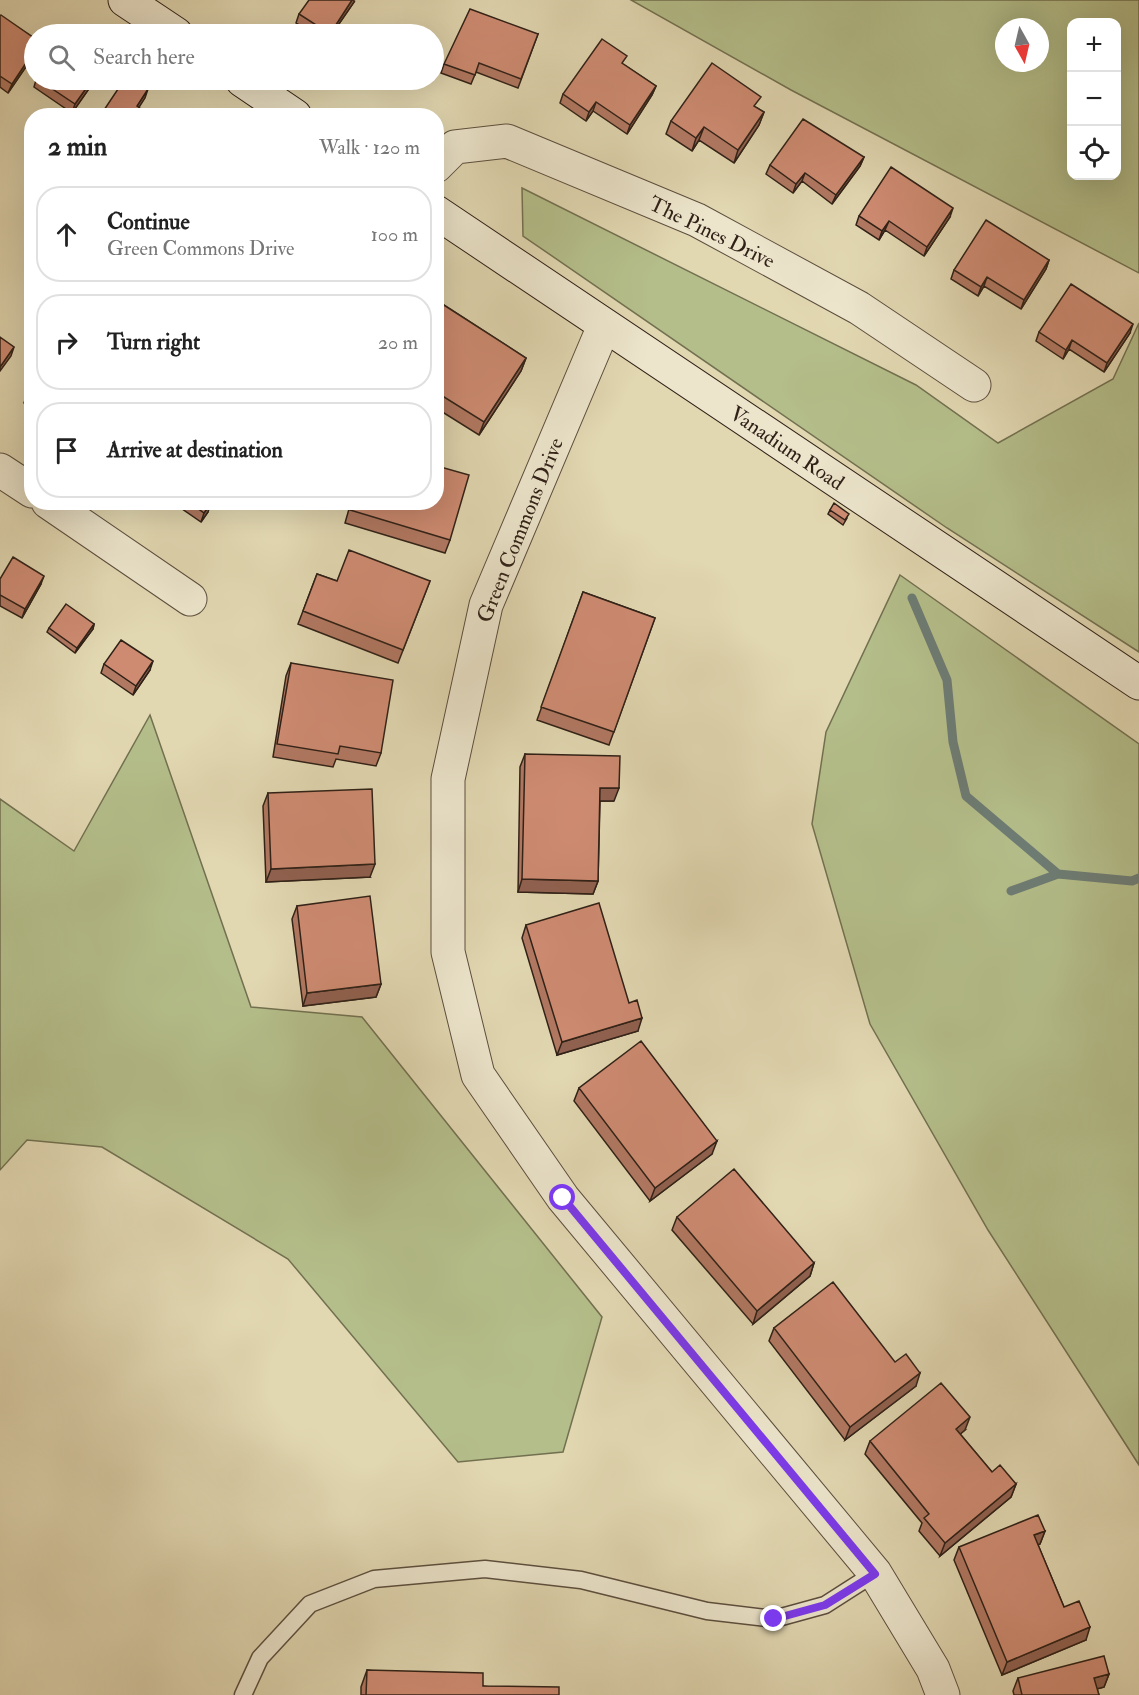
<!DOCTYPE html>
<meta charset="utf-8">
<style>
:root{--surface:#fff;--page:#f6f6f6;--text:#222;--muted:#767676;--line:#e0e0e0}
body{margin:0;font-family:"IM FELL Double Pica",serif;background:var(--page);color:var(--text)}
.controls{position:absolute;right:18px;top:18px;display:grid;overflow:hidden;border-radius:12px;box-shadow:0 6px 24px #0002}
.controls button{width:54px;height:54px;display:grid;place-items:center;padding:0;border:0;border-bottom:2px solid var(--line);background:var(--surface);color:var(--text);font:30px sans-serif}
.compass{position:absolute;left:995px;top:18px;width:54px;height:54px;border-radius:50%;background:var(--surface);box-shadow:0 6px 24px #0002;rotate:172deg}
.stop{position:absolute;width:18px;height:18px;margin:-14px;border:4px solid #7c3aed;border-radius:50%;background:#fff}
.stop.end{background:#7c3aed;border-color:#fff;box-shadow:0 2px 6px #0008}
.list{margin:0;padding:0;list-style:none}
h2{display:flex;justify-content:space-between;align-items:center;height:78px;margin:0;padding:0 24px;font-size:26px}
h2 small{font-size:20px;font-weight:400;color:var(--muted)}
.list li{display:grid;grid-template-columns:39px 1fr auto;gap:18px;align-items:center;box-sizing:border-box;height:96px;margin:0 12px 12px;padding:0 12px;border:2px solid var(--line);border-radius:24px}
.list b{display:block;font-size:22px;white-space:nowrap}
.list p{margin:0;font-size:20px;white-space:nowrap;color:var(--muted)}
.list em{font-size:20px;font-style:normal;color:var(--muted)}
.icon{flex:none;width:33px;height:33px;fill:none;stroke:currentColor;stroke-width:2;stroke-linecap:round;stroke-linejoin:round}
.map{position:relative;flex:none;width:1139px;height:1695px;overflow:hidden}
.search{position:absolute;background:var(--surface);box-shadow:0 6px 24px #0002;left:24px;top:24px;width:420px;height:66px;display:flex;align-items:center;gap:15px;box-sizing:border-box;padding:0 21px;border-radius:33px;color:var(--muted);font-size:22px}
.panel{position:absolute;background:var(--surface);box-shadow:0 6px 24px #0002;left:24px;top:108px;width:420px;height:402px;border-radius:24px}
.map>svg:first-child{display:block}
.green{fill:#b4be8a;stroke:#727050;stroke-width:1.5;fill-rule:evenodd}
.lines{fill:none;stroke-linecap:round;stroke-linejoin:round}
.stream{stroke:#6d7c74;stroke-width:9}
.lane-casing{stroke:#5c4e3e;stroke-width:19}
.street-casing{stroke:#5c4e3e;stroke-width:35}
.secondary-casing{stroke:#302117;stroke-width:35}
.lane{stroke:#ece5cc;stroke-width:16}
.street{stroke:#ece5cc;stroke-width:33}
.secondary{stroke:#ece5cc;stroke-width:33}
.wall{fill:#b17862;stroke:#302117;stroke-width:1.5}
.shaded-wall{fill:#906150;stroke:#302117;stroke-width:1.5}
.building{fill:#ce8b72;stroke:#302117;stroke-width:1.5}
.route{stroke:#7c3aed;stroke-width:8}
.labels{text-anchor:middle;stroke-width:5;stroke-linejoin:round;paint-order:stroke}
.street-label{font-size:21px;fill:#302117;stroke:#ece5cc}
</style>
<div class="map">
<svg width="1139" height="1695" viewBox="0 0 1139 1695">
<rect width="100%" height="100%" fill="#e1d7b1"/>
<filter id="stains"><feTurbulence type="fractalNoise" baseFrequency=".00333" numOctaves="4"/><feColorMatrix values="0 0 0 0 .2 0 0 0 0 .09 0 0 0 0 .02 0 0 0 .5 -.17"/></filter>
<radialGradient id="worn" r=".72"><stop offset=".6" stop-color="#630" stop-opacity="0"/><stop offset="1" stop-color="#630" stop-opacity=".3"/></radialGradient>
<!-- green -->
<path class="green" d="M 631,0 L 1139,0 L 1139,273 L 791,90 ZM 1072,22 L 1116,22 L 1116,176 L 1072,176 ZM 1004,27 L 1040,27 L 1040,63 L 1004,63 Z
M 522,188 L 916,385 L 998,443 L 1113,379 L 1139,323 L 1139,652 L 947,528 L 523,236 Z
M 900,575 L 1139,744 L 1139,1465 L 988,1230 L 870,1024 L 812,824 L 826,732 Z
M 150,715 L 251,1007 L 362,1017 L 602,1317 L 563,1452 L 458,1462 L 288,1259 L 102,1147 L 27,1140 L 0,1170 L 0,799 L 74,851 Z"/>
<g class="lines">
<!-- stream -->
<path class="stream" d="M 912,598 L 947,680 L 953,742 L 966,796 L 1058,874
M 1011,891 L 1058,874 L 1132,881 L 1139,878"/>
<!-- lane casing -->
<g class="lane-casing">
<path id="lane" d="M 243,1695 L 260,1658 L 310,1604 L 374,1579 L 485,1569 L 581,1580 L 707,1611 L 774,1619 L 825,1605 L 875,1573"/>
</g>
<!-- street casing -->
<g class="street-casing">
<path id="street" d="M 436,166 L 455,147 L 507,141 L 697,220 L 859,308 L 974,385
M 604,326 L 486,605 L 448,779 L 448,952 L 478,1075 L 563,1198 L 875,1573 L 933,1669 L 943,1695
M 0,470 L 32,491
M 48,502 L 190,599"/>
</g>
<!-- secondary casing -->
<g class="secondary-casing">
<path id="secondary" d="M 125,0 L 176,34
M 242,80 L 295,116
M 436,212 L 1139,683"/>
</g>
<!-- lane -->
<use href="#lane" class="lane"/>
<!-- street -->
<use href="#street" class="street"/>
<!-- secondary -->
<use href="#secondary" class="secondary"/>
</g>
<!-- wall -->
<path class="wall" d="M 354,2 L 332,34 L 313,34 L 296,23 L 299,14 Z
M 0,16 L 34,38 L 34,55 L 8,93 L 0,87 Z
M 538,34 L 518,88 L 476,72 L 471,84 L 441,73 L 444,64 Z
M 624,65 L 656,86 L 652,95 L 627,134 L 593,111 L 586,121 L 560,103 L 563,94 Z
M 36,80 L 95,80 L 72,113 L 34,87 Z
M 364,80 L 376,80 L 372,85 Z
M 383,80 L 399,80 L 394,87 Z
M 757,108 L 764,112 L 759,125 L 734,163 L 699,140 L 692,151 L 666,134 L 671,121 Z
M 864,157 L 860,166 L 832,204 L 802,181 L 793,193 L 766,174 L 770,165 Z
M 859,216 L 950,217 L 924,256 L 885,230 L 879,240 L 856,225 Z
M 1049,260 L 1046,269 L 1021,309 L 984,286 L 978,296 L 951,279 L 954,270 Z
M 436,300 L 526,358 L 521,371 L 479,435 L 436,408 Z
M 1039,332 L 1130,333 L 1104,372 L 1069,349 L 1063,359 L 1036,341 Z
M 32,388 L 32,409 L 24,403 L 27,394 Z
M 437,466 L 450,540 L 445,553 L 345,523 L 351,502 L 436,502 Z
M 172,502 L 209,502 L 208,512 L 201,522 Z
M 830,510 L 847,518 L 843,525 L 828,514 Z
M 317,574 L 337,581 L 430,581 L 398,663 L 298,624 Z
M 0,579 L 41,584 L 22,618 L 0,606 Z
M 583,592 L 655,618 L 609,745 L 537,720 Z
M 94,624 L 93,629 L 75,653 L 47,632 L 49,628 Z
M 291,663 L 381,753 L 376,766 L 336,759 L 333,767 L 273,757 L 286,676 Z
M 104,664 L 150,670 L 133,695 L 101,673 Z
M 525,754 L 614,801 L 600,801 L 598,881 L 593,894 L 518,892 L 520,767 Z
M 268,793 L 370,877 L 266,882 L 263,806 Z
M 297,906 L 381,984 L 376,997 L 303,1006 L 292,919 Z
M 526,925 L 629,1003 L 638,1031 L 557,1055 L 522,938 Z
M 579,1088 L 712,1154 L 650,1201 L 574,1101 Z
M 677,1217 L 814,1263 L 810,1276 L 753,1324 L 672,1230 Z
M 774,1328 L 895,1362 L 916,1386 L 845,1440 L 769,1341 Z
M 965,1430 L 960,1434 L 992,1472 L 1016,1484 L 1011,1497 L 940,1556 L 919,1531 L 922,1523 L 865,1454 L 870,1441 Z
M 1045,1531 L 1040,1544 L 1038,1545 L 1064,1607 L 1086,1640 L 1002,1675 L 954,1560 L 959,1547 Z
M 367,1670 L 483,1686 L 559,1695 L 361,1695 L 361,1687 Z
M 1109,1674 L 1104,1687 L 1097,1689 L 1099,1695 L 1014,1695 L 1013,1691 L 1018,1678 Z"/>
<!-- shaded-wall -->
<path class="shaded-wall" d="M 352,0 L 354,0 L 354,2 L 332,34 L 330,34 Z
M 34,51 L 34,55 L 8,93 L 12,84 Z
M 92,80 L 95,80 L 72,113 L 75,104 Z
M 656,86 L 652,95 L 627,134 L 630,125 Z
M 148,89 L 145,98 L 134,115 L 137,106 Z
M 596,102 L 593,111 L 586,121 L 589,112 Z
M 764,112 L 759,125 L 734,163 L 738,150 Z
M 704,127 L 699,140 L 692,151 L 696,138 Z
M 864,157 L 860,166 L 832,204 L 836,195 Z
M 805,173 L 802,181 L 793,193 L 796,184 Z
M 953,208 L 950,217 L 924,256 L 927,247 Z
M 889,221 L 885,230 L 879,240 L 882,231 Z
M 1049,260 L 1046,269 L 1021,309 L 1024,300 Z
M 987,277 L 984,286 L 978,296 L 981,287 Z
M 1133,324 L 1130,333 L 1104,372 L 1107,363 Z
M 1072,340 L 1069,349 L 1063,359 L 1066,350 Z
M 14,347 L 11,356 L 0,371 L 0,367 Z
M 526,358 L 521,371 L 479,435 L 484,422 Z
M 211,503 L 208,512 L 201,522 L 204,513 Z
M 44,576 L 41,584 L 22,618 L 25,609 Z
M 94,624 L 93,629 L 75,653 L 77,648 Z
M 153,661 L 150,670 L 133,695 L 136,686 Z
M 600,788 L 619,788 L 614,801 L 595,801 Z
M 375,864 L 370,877 L 266,882 L 271,869 Z
M 522,879 L 598,881 L 593,894 L 518,892 Z
M 381,984 L 376,997 L 303,1006 L 307,993 Z
M 642,1018 L 638,1031 L 557,1055 L 562,1042 Z
M 717,1141 L 712,1154 L 650,1201 L 655,1188 Z
M 814,1263 L 810,1276 L 753,1324 L 757,1311 Z
M 920,1373 L 916,1386 L 845,1440 L 850,1427 Z
M 970,1417 L 965,1430 L 951,1442 L 956,1429 Z
M 1016,1484 L 1011,1497 L 940,1556 L 945,1543 Z
M 1045,1531 L 1040,1544 L 1029,1548 L 1034,1535 Z
M 1090,1627 L 1086,1640 L 1002,1675 L 1007,1662 Z
M 1109,1674 L 1104,1687 L 1089,1691 L 1094,1678 Z"/>
<!-- building -->
<path class="building" d="M 309,0 L 352,0 L 330,34 L 299,14 Z
M 470,9 L 538,34 L 521,79 L 479,63 L 475,75 L 444,64 Z
M 1,15 L 34,38 L 34,51 L 12,84 L 0,76 L 0,16 Z
M 385,27 L 396,34 L 380,34 Z
M 602,39 L 627,56 L 622,63 L 656,86 L 630,125 L 596,102 L 589,112 L 563,94 Z
M 712,63 L 761,97 L 754,106 L 764,112 L 738,150 L 704,127 L 696,138 L 671,121 Z
M 39,80 L 92,80 L 75,104 Z
M 124,80 L 134,80 L 148,89 L 137,106 L 151,116 L 100,116 Z
M 182,111 L 188,116 L 179,116 Z
M 803,119 L 864,157 L 836,195 L 805,173 L 796,184 L 770,165 Z
M 891,167 L 953,208 L 927,247 L 889,221 L 882,231 L 859,216 Z
M 986,220 L 1049,260 L 1024,300 L 987,277 L 981,287 L 954,270 Z
M 1071,284 L 1133,324 L 1107,363 L 1072,340 L 1066,350 L 1039,332 Z
M 436,300 L 526,358 L 484,422 L 436,392 Z
M 0,337 L 14,347 L 0,367 Z
M 32,388 L 32,397 L 27,394 Z
M 436,451 L 441,452 L 437,466 L 469,475 L 450,540 L 350,510 L 352,502 L 436,502 Z
M 189,502 L 209,502 L 211,503 L 204,513 Z
M 834,503 L 849,514 L 845,520 L 830,510 Z
M 349,550 L 430,581 L 403,650 L 303,611 L 317,574 L 337,581 Z
M 13,557 L 44,576 L 25,609 L 0,595 L 0,579 Z
M 583,592 L 655,618 L 614,732 L 541,707 Z
M 66,604 L 94,624 L 77,648 L 49,628 Z
M 121,640 L 153,661 L 136,686 L 104,664 Z
M 291,663 L 393,680 L 381,753 L 340,746 L 338,754 L 277,744 Z
M 525,754 L 620,756 L 619,788 L 600,788 L 598,881 L 522,879 Z
M 372,789 L 375,864 L 271,869 L 268,793 Z
M 370,896 L 381,984 L 307,993 L 297,906 Z
M 599,903 L 629,1003 L 637,1000 L 642,1018 L 562,1042 L 526,925 Z
M 641,1041 L 717,1141 L 655,1188 L 579,1088 Z
M 734,1169 L 814,1263 L 757,1311 L 677,1217 Z
M 833,1282 L 895,1362 L 906,1354 L 920,1373 L 850,1427 L 774,1328 Z
M 941,1383 L 970,1417 L 956,1429 L 992,1472 L 1000,1465 L 1016,1484 L 945,1543 L 924,1518 L 929,1514 L 870,1441 Z
M 1038,1515 L 1045,1531 L 1034,1535 L 1064,1607 L 1079,1601 L 1090,1627 L 1007,1662 L 959,1547 Z
M 1104,1656 L 1109,1674 L 1094,1678 L 1099,1695 L 1022,1695 L 1018,1678 Z
M 367,1670 L 483,1673 L 483,1686 L 559,1687 L 559,1695 L 366,1695 Z"/>
<g class="lines">
<!-- route -->
<path class="route" d="M 563,1198 L 875,1574 L 825,1605 L 774,1619"/>
</g>
<g class="labels">
<!-- street labels -->
<g class="street-label">
<text transform="translate(712 232) rotate(26)" y="7">The Pines Drive</text>
<text transform="translate(787 448) rotate(34)" y="7">Vanadium Road</text>
<text transform="translate(520 530) rotate(-68)" y="7">Green Commons Drive</text>
</g>
</g>
<rect width="100%" height="100%" filter="url(#stains)"/>
<rect width="100%" height="100%" fill="url(#worn)"/>
</svg>
<div class="controls">
<button>+</button>
<button>−</button>
<button><svg class="icon" aria-label="locate" viewBox="0 0 24 24"><circle cx="12" cy="12" r="6"/><path d="M12 2v4M12 18v4M2 12h4M18 12h4"/></svg></button>
</div>
<svg class="compass" viewBox="-18 -18 36 36"><path d="M0-13l5 13h-10z" fill="#e53935"/><path d="M0 13l5-13h-10z" fill="#767676"/></svg>
<div class="stop" style="left:563px;top:1198px"></div>
<div class="stop end" style="left:774px;top:1619px"></div>
<div class="search"><svg class="icon" aria-label="search" viewBox="0 0 24 24"><circle cx="10" cy="10" r="6"/><path d="M15 15l6 6"/></svg>Search here</div>
<section class="panel">
<h2>2 min<small>Walk · 120 m</small></h2>
<ul class="list">
<li><svg class="icon" aria-label="ahead" viewBox="0 0 24 24"><path d="M12 20V5M6 11l6-6 6 6"/></svg><div><b>Continue</b><p>Green Commons Drive</p></div><em>100 m</em></li>
<li><svg class="icon" aria-label="right" viewBox="0 0 24 24"><path d="M7 20v-9h11M14 6l5 5-5 5"/></svg><div><b>Turn right</b></div><em>20 m</em></li>
<li><svg class="icon" aria-label="arrive" viewBox="0 0 24 24"><path d="M6 21V4h12l-3 4 3 4H6"/></svg><div><b>Arrive at destination</b></div></li>
</ul>
</section>
</div>
